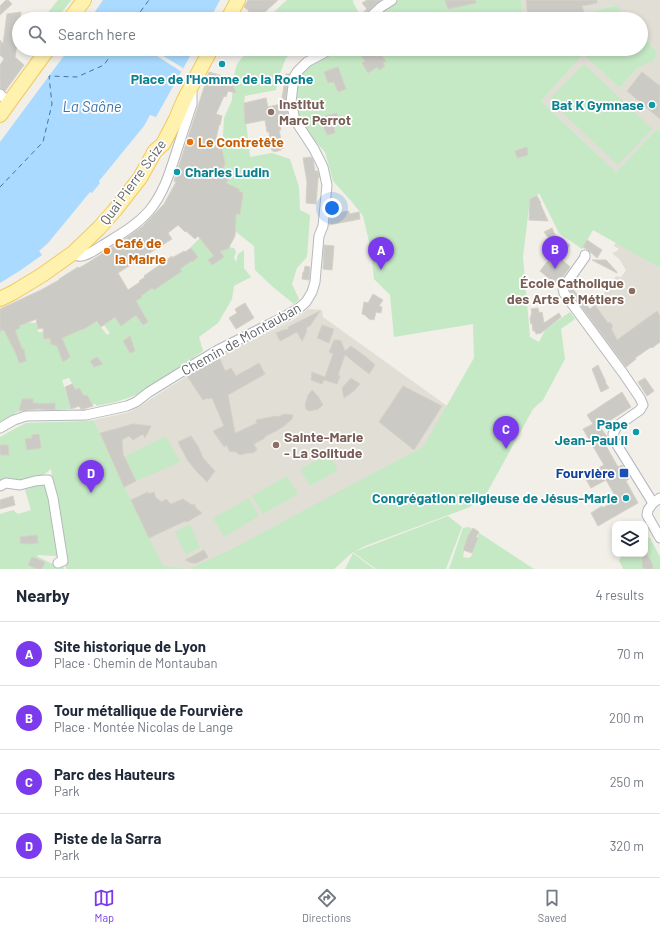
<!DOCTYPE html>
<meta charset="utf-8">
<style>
:root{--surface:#fff;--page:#f6f6f7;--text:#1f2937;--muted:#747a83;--line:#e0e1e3;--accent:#7c3aed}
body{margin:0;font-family:Barlow,sans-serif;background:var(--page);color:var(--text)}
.controls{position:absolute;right:12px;bottom:12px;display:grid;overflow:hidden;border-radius:8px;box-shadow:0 2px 6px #0003}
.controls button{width:36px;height:36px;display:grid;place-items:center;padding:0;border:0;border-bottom:1px solid var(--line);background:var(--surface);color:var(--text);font:20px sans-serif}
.you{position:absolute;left:332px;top:208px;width:14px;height:14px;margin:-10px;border:3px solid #fff;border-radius:50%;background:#1a73e8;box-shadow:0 0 0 6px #1a73e833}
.badge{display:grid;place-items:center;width:26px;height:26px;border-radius:50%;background:var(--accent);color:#fff;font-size:13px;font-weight:700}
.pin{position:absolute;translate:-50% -33px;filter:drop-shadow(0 1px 2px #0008)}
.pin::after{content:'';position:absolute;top:21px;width:14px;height:12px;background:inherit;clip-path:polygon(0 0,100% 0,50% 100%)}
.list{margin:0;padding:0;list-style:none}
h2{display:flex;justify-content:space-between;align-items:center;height:52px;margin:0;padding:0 16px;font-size:17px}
h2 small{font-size:13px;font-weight:400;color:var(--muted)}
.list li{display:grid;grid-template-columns:26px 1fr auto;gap:12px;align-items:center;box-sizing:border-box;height:64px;padding:0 16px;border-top:1px solid var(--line)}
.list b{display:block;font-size:15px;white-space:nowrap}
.list p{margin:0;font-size:13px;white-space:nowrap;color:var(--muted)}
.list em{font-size:13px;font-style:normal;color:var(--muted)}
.icon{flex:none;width:22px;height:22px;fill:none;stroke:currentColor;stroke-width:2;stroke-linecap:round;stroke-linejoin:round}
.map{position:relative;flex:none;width:660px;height:569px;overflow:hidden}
.search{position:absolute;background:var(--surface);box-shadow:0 2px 6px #0003;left:12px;right:12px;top:12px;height:44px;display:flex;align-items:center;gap:10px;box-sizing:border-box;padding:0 14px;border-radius:22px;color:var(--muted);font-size:15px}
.sheet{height:308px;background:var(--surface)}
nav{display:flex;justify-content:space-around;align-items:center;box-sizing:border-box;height:56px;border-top:1px solid var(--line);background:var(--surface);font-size:11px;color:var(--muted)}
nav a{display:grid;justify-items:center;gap:2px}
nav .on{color:var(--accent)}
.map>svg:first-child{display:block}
.education{fill:#e1ded6}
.green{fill:#c5e8c5}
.water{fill:#aadaff}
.pier{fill:#f1efe8}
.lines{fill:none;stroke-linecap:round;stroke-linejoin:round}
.ferry{stroke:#4174aa;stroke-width:1;stroke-dasharray:5 4;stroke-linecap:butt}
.building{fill:#cccac5;stroke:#d6d1c6}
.minor-casing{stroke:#b5b8bc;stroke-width:11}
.primary-casing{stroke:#f2c960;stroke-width:16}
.minor{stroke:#fff;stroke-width:9}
.primary{stroke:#fff2af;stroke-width:14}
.culture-dot{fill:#0f9aa8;stroke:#fff;stroke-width:1.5}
.education-dot{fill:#8d6e63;stroke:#fff;stroke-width:1.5}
.food-dot{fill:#e8710a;stroke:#fff;stroke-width:1.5}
.transit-dot{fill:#1a4fb4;stroke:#fff;stroke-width:1.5}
.labels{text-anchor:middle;stroke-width:3.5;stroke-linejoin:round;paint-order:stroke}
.culture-label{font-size:14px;font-weight:bold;fill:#0d838f;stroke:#fff;text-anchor:end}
.education-label{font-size:14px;font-weight:bold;fill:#785e54;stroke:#fff;text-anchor:start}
.food-label{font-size:14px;font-weight:bold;fill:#c56008;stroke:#fff;text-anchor:start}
.street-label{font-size:14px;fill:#5f6368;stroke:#fff}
.transit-label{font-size:14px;font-weight:bold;fill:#164399;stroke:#fff;text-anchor:end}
.water-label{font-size:15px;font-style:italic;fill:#4174aa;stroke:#fff}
</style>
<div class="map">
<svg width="660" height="569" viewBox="0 0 660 569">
<rect width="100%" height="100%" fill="#f1efe8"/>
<!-- education -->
<path class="education" d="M 521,0 L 660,0 L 660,132 L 657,129 L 616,172 L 541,101 L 583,55 L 620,88 L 636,69 L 653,60 L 657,52 L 641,33 L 641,19 L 628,19 L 615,5 L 593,11 L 594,19 L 524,19 Z
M 616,242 L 660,268 L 660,321 L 652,328 L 616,355 L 586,312 L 595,305 L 616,276 L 621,277 L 626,270 L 619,259 L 612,253 L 617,251 L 619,249 L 614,246 Z
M 308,309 L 322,310 L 323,317 L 457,413 L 443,463 L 298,569 L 164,569 L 115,467 L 94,420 L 130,412 L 219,356 L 295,319 Z"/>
<!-- green -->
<path class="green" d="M 58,0 L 71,0 L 57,19 L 45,19 L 46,15 Z
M 287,0 L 353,0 L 353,2 L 360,15 L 363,19 L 267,19 L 268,17 Z
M 399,0 L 521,0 L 524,19 L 372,19 L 385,7 Z
M 616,5 L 628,19 L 594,19 L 593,11 Z
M 641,33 L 657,52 L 654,60 L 636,69 L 620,88 L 583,55 L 541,101 L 616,172 L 657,129 L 660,132 L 660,268 L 593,230 L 582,249 L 559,233 L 539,193 L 537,196 L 530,199 L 523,257 L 530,337 L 539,342 L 545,330 L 557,321 L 570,312 L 575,319 L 561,329 L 565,359 L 543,400 L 533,409 L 489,489 L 485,496 L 470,507 L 365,546 L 354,552 L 448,516 L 462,527 L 446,569 L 376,569 L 353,552 L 334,569 L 189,569 L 234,548 L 338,492 L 423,447 L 474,358 L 473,324 L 394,337 L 390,295 L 374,279 L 371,250 L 363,216 L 352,202 L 333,181 L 325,152 L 312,138 L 296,111 L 297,85 L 299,74 L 306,66 L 334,49 L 533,49 L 538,52 L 546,49 L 641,49 Z
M 249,49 L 295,49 L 286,58 L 279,76 L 276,90 L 245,96 L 244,103 L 250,157 L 272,153 L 290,159 L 299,187 L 300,210 L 310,215 L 307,257 L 297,268 L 292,284 L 299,299 L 294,304 L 273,287 L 255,270 L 254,246 L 235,231 L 238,191 L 226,184 L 223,169 L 221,146 L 223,135 L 224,118 L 232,100 L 233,79 L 237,64 Z
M 584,64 L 652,129 L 618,165 L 549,100 Z
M 200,238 L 216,248 L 220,245 L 225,250 L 228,249 L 229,247 L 234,248 L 236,252 L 234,258 L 236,262 L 238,254 L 244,250 L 244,268 L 251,277 L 234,286 L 232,299 L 218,323 L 199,337 L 203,351 L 139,394 L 116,402 L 96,406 L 96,404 L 92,404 L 87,395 L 84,396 L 76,390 L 69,378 L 62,380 L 71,409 L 55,410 L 54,403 L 48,406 L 38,405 L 38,403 L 33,403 L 33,399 L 22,399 L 19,411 L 0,422 L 0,331 L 18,322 L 37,323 L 38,332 L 43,332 L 44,339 L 50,338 L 51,344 L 55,345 L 61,336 L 94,322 L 97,322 L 107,335 L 110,333 L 104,325 L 133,305 L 136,301 Z
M 94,420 L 115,467 L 163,566 L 184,569 L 66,569 L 51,469 L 42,476 L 18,481 L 0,483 L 0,437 L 18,427 L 26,423 L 86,421 Z
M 166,436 L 180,462 L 136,481 L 124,457 Z
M 328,454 L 338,470 L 310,486 L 300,469 Z
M 287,476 L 298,494 L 263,514 L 252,496 Z
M 47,482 L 60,557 L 57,559 L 56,556 L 37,555 L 38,557 L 59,567 L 63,563 L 64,569 L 0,569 L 0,514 L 13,510 L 18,514 L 31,510 L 25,490 L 42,483 Z
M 249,498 L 259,516 L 224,537 L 213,518 Z
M 190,524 L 200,547 L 186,555 L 175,532 Z
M 469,527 L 472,529 L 469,534 L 462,550 L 464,551 L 463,557 L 468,558 L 471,557 L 479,533 L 534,569 L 449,569 L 463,528 Z
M 645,537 L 650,538 L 660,557 L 660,569 L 623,569 L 619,560 L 624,554 L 645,554 Z
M 353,553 L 374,569 L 345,569 Z"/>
<!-- water -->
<path class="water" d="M 103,0 L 220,0 L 210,19 L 90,19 Z
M 69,49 L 194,49 L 156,117 L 150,115 L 144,126 L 99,181 L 100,183 L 92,193 L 90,192 L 48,243 L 39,251 L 42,255 L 21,270 L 0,283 L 0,142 Z"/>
<!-- pier -->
<path class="pier" d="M 146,49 L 152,49 L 183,68 L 182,72 Z"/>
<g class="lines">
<!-- ferry -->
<path class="ferry" d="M 135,19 L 149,0
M 0,187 L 43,142 L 52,104 L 49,76 L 77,77 L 104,65 L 115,49"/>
</g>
<!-- building -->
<path class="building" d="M 6,0 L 8,0 L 12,4 L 0,15 L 0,6 Z
M 248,0 L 278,0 L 264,13 L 261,19 L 245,19 L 249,11 L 244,7 Z
M 367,0 L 381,0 L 364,15 L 362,18 L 360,15 L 367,9 L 362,3 Z
M 445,0 L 475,0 L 476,3 L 448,9 Z
M 526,0 L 597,0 L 597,3 L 582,6 L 586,19 L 528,19 Z
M 21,12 L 20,19 L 19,19 L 19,30 L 15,57 L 24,65 L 5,91 L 0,88 L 0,65 L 4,59 L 0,55 L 0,40 L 3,44 L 7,14 Z
M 371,50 L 376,57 L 380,53 L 386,61 L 383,63 L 385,66 L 379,70 L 377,67 L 368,73 L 362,63 L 365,61 L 361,56 Z
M 338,67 L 346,89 L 338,92 L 334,82 L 328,83 L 324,72 Z
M 209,72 L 233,79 L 232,84 L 236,93 L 228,91 L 226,97 L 224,96 L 216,114 L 222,116 L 220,125 L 219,125 L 215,144 L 221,146 L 225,163 L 223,169 L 232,173 L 226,183 L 239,189 L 239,191 L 243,193 L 240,214 L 236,214 L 235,236 L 228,249 L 220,251 L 224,257 L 212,265 L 208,260 L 214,256 L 198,236 L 195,239 L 186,231 L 185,232 L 178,225 L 168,233 L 172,239 L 118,273 L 128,290 L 140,282 L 139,281 L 145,277 L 144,276 L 172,256 L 172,258 L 184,251 L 185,252 L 191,248 L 198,257 L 192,262 L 191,261 L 180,269 L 182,271 L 157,288 L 154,290 L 152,288 L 141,296 L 142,297 L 136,301 L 148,322 L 143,325 L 136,315 L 121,326 L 115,317 L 101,327 L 97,321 L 82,330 L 82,329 L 62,338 L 70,357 L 63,362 L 57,346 L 51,344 L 50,338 L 44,339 L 43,328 L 38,329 L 36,319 L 19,326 L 20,328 L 15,330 L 22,349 L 24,349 L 26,361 L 19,363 L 17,356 L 4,330 L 0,331 L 0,309 L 41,290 L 59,280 L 59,279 L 78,267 L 79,268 L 86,264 L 122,241 L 143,226 L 164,204 L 176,182 L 174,181 Z
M 642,72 L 660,86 L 660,119 L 627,91 Z
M 286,74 L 289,74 L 285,102 L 288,116 L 278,117 L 281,130 L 279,130 L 281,140 L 284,148 L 281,149 L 281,150 L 274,152 L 274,150 L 272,151 L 269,132 L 267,132 L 265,120 L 245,124 L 244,103 L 266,98 L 268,107 L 281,104 Z
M 337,113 L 338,120 L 336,121 L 333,125 L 335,133 L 327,135 L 326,131 L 325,131 L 321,117 Z
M 527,147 L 528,155 L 517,158 L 515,151 Z
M 311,157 L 313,160 L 315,171 L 318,171 L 319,178 L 318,178 L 316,204 L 306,203 L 307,182 L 303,158 Z
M 537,196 L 541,203 L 540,203 L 548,221 L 529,220 L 530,199 Z
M 331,210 L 335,210 L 336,213 L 349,211 L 349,214 L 359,212 L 360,219 L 329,225 Z
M 552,228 L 555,235 L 570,245 L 561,259 L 570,267 L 557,285 L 540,271 L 551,257 L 547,253 L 554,245 L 547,236 L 544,232 Z
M 587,240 L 602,250 L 597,258 L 588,250 L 583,247 Z
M 324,245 L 334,246 L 332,270 L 323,269 Z
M 592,260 L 606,260 L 617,272 L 617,273 Z
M 305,266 L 310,267 L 309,280 L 302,279 L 303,272 L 304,272 Z
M 571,287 L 590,309 L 595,305 L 608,323 L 610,322 L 613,327 L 611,328 L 617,340 L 657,311 L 660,316 L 660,342 L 652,348 L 651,347 L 635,358 L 636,359 L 626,367 L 570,291 Z
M 373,294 L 383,300 L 379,306 L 382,307 L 381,313 L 376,312 L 374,320 L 369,319 L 365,315 L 362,314 L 364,302 L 368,303 Z
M 245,303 L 254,318 L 236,329 L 229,318 L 237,313 L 235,309 Z
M 538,308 L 539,313 L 542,312 L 544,323 L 559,313 L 561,317 L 541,333 L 536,334 L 535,331 L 533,331 L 532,323 L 531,324 L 530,319 L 532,312 L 531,309 Z
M 320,311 L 310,326 L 307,327 L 306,333 L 302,341 L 297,332 L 280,341 L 276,333 L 283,330 L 289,329 L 288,327 Z
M 322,325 L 334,329 L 329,343 L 317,338 Z
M 130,336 L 135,351 L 130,353 L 123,341 Z
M 334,340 L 338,340 L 341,341 L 345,351 L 351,346 L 366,357 L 375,365 L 369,374 L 345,355 L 338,375 L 340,376 L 337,384 L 324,380 L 322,384 L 311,380 L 312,372 L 325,377 L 333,354 L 329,352 Z
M 219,356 L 225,371 L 231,368 L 236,376 L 259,363 L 265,374 L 228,395 L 235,433 L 257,423 L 256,420 L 276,416 L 277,417 L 285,414 L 293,415 L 292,419 L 284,426 L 276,431 L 264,437 L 265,438 L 254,444 L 257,450 L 253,453 L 247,453 L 240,455 L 236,452 L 229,451 L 227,445 L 224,447 L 213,431 L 224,426 L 212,398 L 208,399 L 207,398 L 203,400 L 187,376 Z
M 97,357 L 103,364 L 94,367 L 90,361 Z
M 598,365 L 606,382 L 605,382 L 609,388 L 601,392 L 592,369 Z
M 351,378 L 360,384 L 354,391 L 344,398 L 342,388 Z
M 645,378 L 654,391 L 647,396 L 638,382 Z
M 72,384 L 76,390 L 79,388 L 84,396 L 87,395 L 93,406 L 83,409 L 81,409 L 79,406 L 71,409 L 65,387 Z
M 403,386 L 442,406 L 414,450 L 379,422 Z
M 312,390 L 318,396 L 323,405 L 318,409 L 309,411 L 306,409 L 305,405 L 308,395 Z
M 622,392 L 631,407 L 600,427 L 608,438 L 608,440 L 605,444 L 618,467 L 622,465 L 627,474 L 629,479 L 626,481 L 638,503 L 598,526 L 591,513 L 602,506 L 603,508 L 617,499 L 606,480 L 591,488 L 584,476 L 604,465 L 583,429 L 593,424 L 587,415 Z
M 22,399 L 33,399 L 33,403 L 38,403 L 38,404 L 55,403 L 55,410 L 38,409 L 19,411 Z
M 133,424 L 151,426 L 145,438 L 143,434 L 133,440 L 129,436 L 122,440 L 123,454 L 136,481 L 124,487 L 100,433 Z
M 39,434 L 41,448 L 27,450 L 25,439 L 32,438 L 32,435 Z
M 191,436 L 198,446 L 203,458 L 215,471 L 207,482 L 197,472 L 188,461 L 178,442 Z
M 0,445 L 8,445 L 9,455 L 0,455 Z
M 148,492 L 149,494 L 154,492 L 156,498 L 162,502 L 166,499 L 171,504 L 183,499 L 192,505 L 194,504 L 196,508 L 202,513 L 187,522 L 185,521 L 149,538 L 131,500 Z
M 13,496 L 15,505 L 0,509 L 0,500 Z
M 473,528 L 479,532 L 476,537 L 478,538 L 472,553 L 463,550 L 468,536 Z
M 37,535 L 38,543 L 25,544 L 25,543 L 21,544 L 20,537 Z
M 204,550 L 208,557 L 197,563 L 192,563 L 185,560 Z
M 645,551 L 652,563 L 653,569 L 644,569 L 642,566 L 643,560 L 640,554 L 645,554 Z
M 32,557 L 45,562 L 42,569 L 37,569 L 28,565 Z"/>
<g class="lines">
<!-- minor casing -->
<g class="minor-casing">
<path id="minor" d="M 368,19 L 381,7 L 392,0
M 0,94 L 9,103
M 73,253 C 75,254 76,256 78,256 C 84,258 97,249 103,245 C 119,235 136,226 149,211 C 164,193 170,172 177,150 C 182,135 187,119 192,104 L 192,93 L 190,88
M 585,255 L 585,257 L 563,288 L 564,293 L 623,373 L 640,398 L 643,405 L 640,410 L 617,426 L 613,434 L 614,440 L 653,503
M 0,428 L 14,420 L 26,416 L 86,415 L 127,406 L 136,402 L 149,392 L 196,363 L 218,350 L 284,317 L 299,308 L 306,302 L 312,292 L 315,282 L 319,236 L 323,226 L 327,185 L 323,167 L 314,149 L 295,120 L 291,102 L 294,77 L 297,72 L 307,62 L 331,49
M 0,486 L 6,483 L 20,485 L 35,481 L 44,480 L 48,480 L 53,498 L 63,561 L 58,563
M 660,498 L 653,503 L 648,510 L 647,515 L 660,538"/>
</g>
<!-- primary casing -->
<g class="primary-casing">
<path id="primary" d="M 70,19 L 84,0
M 228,19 L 238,0
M 0,115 L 48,49
M 0,299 L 14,292 L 42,275 L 73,253 L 99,228 L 115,210 L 140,178 L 155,151 L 163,144 L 176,119 L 184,100 L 211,49"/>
</g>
<!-- minor -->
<use href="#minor" class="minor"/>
<!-- primary -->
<use href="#primary" class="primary"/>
</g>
<!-- markers -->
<g class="culture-dot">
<circle cx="222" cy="64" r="4"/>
<circle cx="652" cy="105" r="4"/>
<circle cx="177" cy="172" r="4"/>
<circle cx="636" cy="432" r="4"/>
<circle cx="626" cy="498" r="4"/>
</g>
<g class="education-dot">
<circle cx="271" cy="112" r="4"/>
<circle cx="632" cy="291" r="4"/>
<circle cx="276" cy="445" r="4"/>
</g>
<g class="food-dot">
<circle cx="190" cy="142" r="4"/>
<circle cx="107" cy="251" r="4"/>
</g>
<rect class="transit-dot" x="619" y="468" width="10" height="10" rx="2"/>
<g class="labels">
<!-- culture labels -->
<g class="culture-label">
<text x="222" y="84" text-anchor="middle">Place de l'Homme de la Roche</text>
<text x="644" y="110">Bat K Gymnase</text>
<text x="185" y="177" text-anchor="start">Charles Ludin</text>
<text x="628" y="429">Pape<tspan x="628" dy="16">Jean-Paul II</tspan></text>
<text x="618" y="503">Congrégation religieuse de Jésus-Marie</text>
</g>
<!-- education labels -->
<g class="education-label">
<text x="279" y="109">Institut<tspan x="279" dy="16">Marc Perrot</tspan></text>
<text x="624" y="288" text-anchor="end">École Catholique<tspan x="624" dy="16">des Arts et Métiers</tspan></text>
<text x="284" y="442">Sainte-Marie<tspan x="284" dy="16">- La Solitude</tspan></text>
</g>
<!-- food labels -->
<g class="food-label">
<text x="198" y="147">Le Contretête</text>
<text x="115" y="248">Café de<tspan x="115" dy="16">la Mairie</tspan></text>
</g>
<!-- street labels -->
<g class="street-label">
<text transform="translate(133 182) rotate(-54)" y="5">Quai Pierre Scize</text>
<text transform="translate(241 339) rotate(-29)" y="5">Chemin de Montauban</text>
</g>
<!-- transit labels -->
<g class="transit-label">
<text x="615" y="478">Fourvière</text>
</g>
<!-- water labels -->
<g class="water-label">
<text x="92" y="112">La Saône</text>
</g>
</g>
</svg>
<div class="controls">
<button><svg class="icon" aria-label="layers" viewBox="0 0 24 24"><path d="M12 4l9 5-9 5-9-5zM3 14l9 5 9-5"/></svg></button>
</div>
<div class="you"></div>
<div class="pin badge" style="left:381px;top:270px">A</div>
<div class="pin badge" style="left:555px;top:269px">B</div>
<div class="pin badge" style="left:506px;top:449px">C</div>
<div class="pin badge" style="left:91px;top:493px">D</div>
<div class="search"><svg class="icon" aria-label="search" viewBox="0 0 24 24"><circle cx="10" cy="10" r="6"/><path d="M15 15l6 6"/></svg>Search here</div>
</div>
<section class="sheet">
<h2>Nearby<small>4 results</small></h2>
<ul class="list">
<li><span class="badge">A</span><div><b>Site historique de Lyon</b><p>Place · Chemin de Montauban</p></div><em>70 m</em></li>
<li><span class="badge">B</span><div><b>Tour métallique de Fourvière</b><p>Place · Montée Nicolas de Lange</p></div><em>200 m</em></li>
<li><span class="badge">C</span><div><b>Parc des Hauteurs</b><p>Park</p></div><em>250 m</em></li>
<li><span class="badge">D</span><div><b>Piste de la Sarra</b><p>Park</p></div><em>320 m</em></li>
</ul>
</section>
<nav>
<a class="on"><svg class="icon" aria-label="map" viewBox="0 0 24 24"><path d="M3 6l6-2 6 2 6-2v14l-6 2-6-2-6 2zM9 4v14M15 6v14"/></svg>Map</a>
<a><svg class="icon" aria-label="directions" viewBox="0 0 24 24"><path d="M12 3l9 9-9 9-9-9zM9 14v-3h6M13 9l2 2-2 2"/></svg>Directions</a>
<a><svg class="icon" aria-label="saved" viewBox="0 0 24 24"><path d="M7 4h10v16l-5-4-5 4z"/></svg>Saved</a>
</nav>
